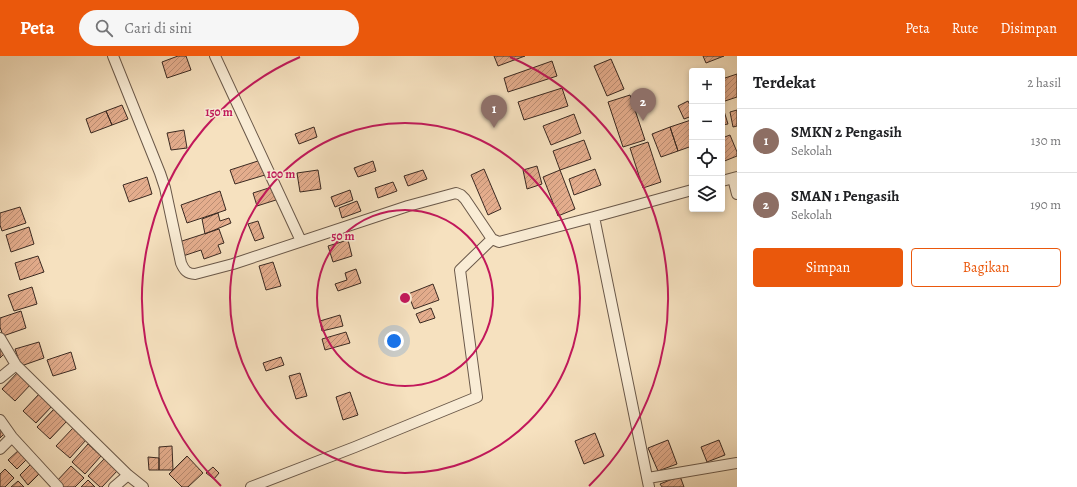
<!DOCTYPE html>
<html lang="id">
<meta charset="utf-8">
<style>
:root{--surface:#fff;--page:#f6f6f6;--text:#202124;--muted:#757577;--line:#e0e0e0;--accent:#ea580c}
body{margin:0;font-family:Alegreya,serif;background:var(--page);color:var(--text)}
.controls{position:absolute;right:12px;top:12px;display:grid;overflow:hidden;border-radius:4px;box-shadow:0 2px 6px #0003}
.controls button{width:36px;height:36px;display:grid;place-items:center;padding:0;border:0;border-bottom:1px solid var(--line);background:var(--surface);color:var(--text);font:20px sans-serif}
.you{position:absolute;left:394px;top:285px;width:14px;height:14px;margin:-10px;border:3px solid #fff;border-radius:50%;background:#1a73e8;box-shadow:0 0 0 6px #1a73e833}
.badge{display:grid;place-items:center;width:26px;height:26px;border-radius:50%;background:var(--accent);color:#fff;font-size:13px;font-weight:700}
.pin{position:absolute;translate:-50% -33px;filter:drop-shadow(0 1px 2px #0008)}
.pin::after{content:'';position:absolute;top:21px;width:14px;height:12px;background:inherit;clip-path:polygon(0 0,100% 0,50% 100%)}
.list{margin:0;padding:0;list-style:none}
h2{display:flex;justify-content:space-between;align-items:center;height:52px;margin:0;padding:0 16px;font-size:17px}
h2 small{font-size:13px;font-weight:400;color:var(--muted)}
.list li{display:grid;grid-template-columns:26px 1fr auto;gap:12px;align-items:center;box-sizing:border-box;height:64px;padding:0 16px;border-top:1px solid var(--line)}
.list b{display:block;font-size:15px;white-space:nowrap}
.list p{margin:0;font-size:13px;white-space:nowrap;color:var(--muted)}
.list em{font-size:13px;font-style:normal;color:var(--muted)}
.actions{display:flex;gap:8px;padding:12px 16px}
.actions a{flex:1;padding:9px 0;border:1px solid var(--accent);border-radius:4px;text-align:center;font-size:14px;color:var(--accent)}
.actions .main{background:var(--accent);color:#fff}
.icon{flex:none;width:22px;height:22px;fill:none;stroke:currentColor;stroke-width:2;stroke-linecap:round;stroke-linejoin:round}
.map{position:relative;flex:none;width:737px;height:431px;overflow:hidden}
header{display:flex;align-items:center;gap:24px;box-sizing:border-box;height:56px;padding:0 20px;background:var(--accent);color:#fff}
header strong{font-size:19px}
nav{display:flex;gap:22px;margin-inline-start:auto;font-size:14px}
.search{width:280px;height:36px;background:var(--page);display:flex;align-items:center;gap:10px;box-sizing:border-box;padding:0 14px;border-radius:22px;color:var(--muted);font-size:15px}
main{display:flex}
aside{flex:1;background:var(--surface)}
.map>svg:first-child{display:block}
.building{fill:url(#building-hatch);stroke:#3b2a22}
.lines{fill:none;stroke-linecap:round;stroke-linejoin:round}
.minor-casing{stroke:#6a5849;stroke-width:12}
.minor{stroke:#f9ecd5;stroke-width:10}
.ring{fill:none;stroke:#c2185b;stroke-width:2}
.centre{fill:#c2185b;stroke:#f9ecd5;stroke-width:2}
.ring-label{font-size:12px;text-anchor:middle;font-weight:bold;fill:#c2185b;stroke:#f9ecd5;stroke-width:3;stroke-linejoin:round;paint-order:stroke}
</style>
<header>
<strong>Peta</strong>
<div class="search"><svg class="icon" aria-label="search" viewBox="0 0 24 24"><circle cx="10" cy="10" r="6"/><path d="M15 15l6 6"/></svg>Cari di sini</div>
<nav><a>Peta</a><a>Rute</a><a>Disimpan</a></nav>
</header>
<main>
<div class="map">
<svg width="737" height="431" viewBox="0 0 737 431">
<defs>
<pattern id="building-hatch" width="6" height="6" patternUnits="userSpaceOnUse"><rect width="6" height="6" fill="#e4ad8d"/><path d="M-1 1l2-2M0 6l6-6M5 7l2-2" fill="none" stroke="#ba8d73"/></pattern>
</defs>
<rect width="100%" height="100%" fill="#f6e1bf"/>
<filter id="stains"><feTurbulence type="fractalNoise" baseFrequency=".005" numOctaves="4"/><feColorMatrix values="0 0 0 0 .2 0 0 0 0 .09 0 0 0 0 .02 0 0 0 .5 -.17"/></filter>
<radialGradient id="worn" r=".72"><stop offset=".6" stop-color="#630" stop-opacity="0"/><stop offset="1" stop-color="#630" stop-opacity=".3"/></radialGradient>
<!-- building -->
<path class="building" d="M 178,0 L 186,0 L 191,14 L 167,22 L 162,6 Z
M 494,0 L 525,0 L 498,10 Z
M 703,0 L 724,0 L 706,7 Z
M 611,3 L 624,33 L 607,40 L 594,10 Z
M 552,5 L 557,20 L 508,36 L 504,22 Z
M 737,18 L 737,41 L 722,46 L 722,23 Z
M 562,32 L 568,50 L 524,64 L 518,46 Z
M 630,39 L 645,84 L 623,91 L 608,46 Z
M 688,45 L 692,53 L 692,60 L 684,63 L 678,50 Z
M 122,49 L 128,63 L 112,69 L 106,55 Z
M 737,54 L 737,70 L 733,71 L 730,56 Z
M 106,55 L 112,69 L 91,77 L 86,63 Z
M 724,55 L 728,68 L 722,69 L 722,56 Z
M 574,58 L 581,77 L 551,89 L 543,70 Z
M 691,64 L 692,68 L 692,90 L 678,95 L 670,71 Z
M 314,71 L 317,81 L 299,88 L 295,78 Z
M 670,71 L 678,95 L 661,101 L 652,78 Z
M 184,74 L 187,92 L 171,94 L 167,77 Z
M 730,79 L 737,96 L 737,100 L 722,106 L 722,82 Z
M 584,84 L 591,103 L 560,114 L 553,95 Z
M 648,86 L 661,126 L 643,132 L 630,92 Z
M 261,104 L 265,119 L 235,128 L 230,114 Z
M 373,105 L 376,115 L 358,121 L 354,112 Z
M 537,110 L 542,128 L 527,133 L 523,114 Z
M 484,113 L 501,153 L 488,159 L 471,119 Z
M 595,113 L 601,129 L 574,139 L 569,123 Z
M 318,114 L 321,133 L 300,136 L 297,117 Z
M 423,114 L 427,123 L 408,130 L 404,120 Z
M 560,114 L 575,153 L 558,160 L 543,121 Z
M 147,121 L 152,138 L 129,146 L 123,129 Z
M 393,126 L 397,135 L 378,142 L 375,132 Z
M 275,130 L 279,143 L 257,150 L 253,137 Z
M 350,134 L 353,144 L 335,151 L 331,141 Z
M 220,135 L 226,154 L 187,167 L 181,149 Z
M 357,145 L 361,155 L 342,162 L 339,152 Z
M 20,151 L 26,167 L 2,175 L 0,169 L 0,157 Z
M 218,157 L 220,165 L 229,162 L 231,167 L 205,178 L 202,163 Z
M 258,165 L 264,182 L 255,185 L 248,168 Z
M 29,171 L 34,188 L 11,196 L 6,179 Z
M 219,173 L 224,187 L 218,189 L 221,197 L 204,203 L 201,194 L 183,200 L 179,186 Z
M 348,184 L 352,200 L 333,206 L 328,190 Z
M 38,200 L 44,216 L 20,224 L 15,207 Z
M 273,206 L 281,230 L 266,234 L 259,210 Z
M 356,213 L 361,227 L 338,235 L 335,228 L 347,224 L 345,217 Z
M 433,228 L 439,244 L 414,253 L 408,238 Z
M 32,231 L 37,248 L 14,255 L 8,239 Z
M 431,252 L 435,262 L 420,267 L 416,258 Z
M 21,255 L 26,272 L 3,280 L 0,271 L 0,262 Z
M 340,259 L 343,270 L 322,275 L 320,265 Z
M 346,276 L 350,287 L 325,294 L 322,283 Z
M 39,286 L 44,302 L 21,310 L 15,293 Z
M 0,292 L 5,297 L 0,302 Z
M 71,296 L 76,313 L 53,320 L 47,304 Z
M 281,301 L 284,309 L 266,315 L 263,307 Z
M 19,315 L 32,327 L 15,345 L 2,333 Z
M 300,317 L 307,340 L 296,343 L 289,320 Z
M 350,336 L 358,359 L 343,364 L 336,341 Z
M 40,337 L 53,349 L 36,367 L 23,355 Z
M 54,353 L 67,365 L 50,383 L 37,371 Z
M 0,372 L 5,377 L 0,382 Z
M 73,372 L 86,384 L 70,402 L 56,390 Z
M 595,377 L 604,400 L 584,408 L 575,385 Z
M 668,384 L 677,408 L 658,415 L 648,392 Z
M 719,384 L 725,399 L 707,406 L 701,391 Z
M 88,388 L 101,400 L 85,418 L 72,406 Z
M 172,390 L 173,414 L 159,414 L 159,391 Z
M 20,393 L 28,402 L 17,413 L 8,404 Z
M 187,400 L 203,417 L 188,431 L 182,431 L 169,418 Z
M 148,401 L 159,402 L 159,414 L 149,414 Z
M 105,402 L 118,414 L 102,431 L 100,431 L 88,420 Z
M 31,408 L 40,417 L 28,429 L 20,419 Z
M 71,410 L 84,422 L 75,431 L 60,431 L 55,427 Z
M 213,411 L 219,417 L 214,423 L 206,417 Z
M 5,413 L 14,422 L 5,431 L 0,431 L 0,418 Z
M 680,420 L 684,431 L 662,431 L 660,428 Z
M 88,424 L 95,431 L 81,431 Z
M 18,425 L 24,431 L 11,431 Z"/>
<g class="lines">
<!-- minor casing -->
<g class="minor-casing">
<path id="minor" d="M 113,0 L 160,117 L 165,132 L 181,207 C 184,214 187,218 195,218 L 233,208 L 408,150 L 456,137 L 461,139 L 465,143 L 492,183 L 499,186 L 594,161
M 215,0 L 301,185
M 733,122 L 737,138
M 722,125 L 737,121
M 0,282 L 16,309 L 128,419 L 143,431
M 0,322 L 16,309
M 0,364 L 12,381 L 58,431
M 0,393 L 12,381
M 648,422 L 737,407
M 114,431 L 128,419
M 251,431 L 355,391 L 477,341 L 460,214 L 492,183
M 649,431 L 594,161 L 692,134"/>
</g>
<!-- minor -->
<use href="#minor" class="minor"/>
</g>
<!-- distance rings -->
<g class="ring">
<circle cx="405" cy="242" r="88"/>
<circle cx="405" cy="242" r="175"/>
<path d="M221 430A263 263 0 0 1 300 1M510 1A263 263 0 0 1 589 430"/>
</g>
<circle cx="405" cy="242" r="6" class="centre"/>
<g class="ring-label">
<text x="219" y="60">150 m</text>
<text x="281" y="122">100 m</text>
<text x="343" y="184">50 m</text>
</g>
<rect width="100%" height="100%" filter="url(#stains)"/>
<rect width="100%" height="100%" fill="url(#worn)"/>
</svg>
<div class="controls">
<button>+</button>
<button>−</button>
<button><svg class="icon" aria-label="locate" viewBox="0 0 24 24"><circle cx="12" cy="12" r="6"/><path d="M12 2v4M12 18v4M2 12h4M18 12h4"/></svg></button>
<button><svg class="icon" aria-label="layers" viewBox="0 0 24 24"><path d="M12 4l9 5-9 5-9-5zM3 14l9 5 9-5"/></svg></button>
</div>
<div class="you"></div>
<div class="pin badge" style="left:494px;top:72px;background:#8d6e63">1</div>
<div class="pin badge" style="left:643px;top:65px;background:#8d6e63">2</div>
</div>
<aside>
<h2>Terdekat<small>2 hasil</small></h2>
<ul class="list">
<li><span class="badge" style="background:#8d6e63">1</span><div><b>SMKN 2 Pengasih</b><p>Sekolah</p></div><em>130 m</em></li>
<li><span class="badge" style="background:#8d6e63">2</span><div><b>SMAN 1 Pengasih</b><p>Sekolah</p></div><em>190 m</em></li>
</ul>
<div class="actions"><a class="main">Simpan</a><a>Bagikan</a></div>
</aside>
</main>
